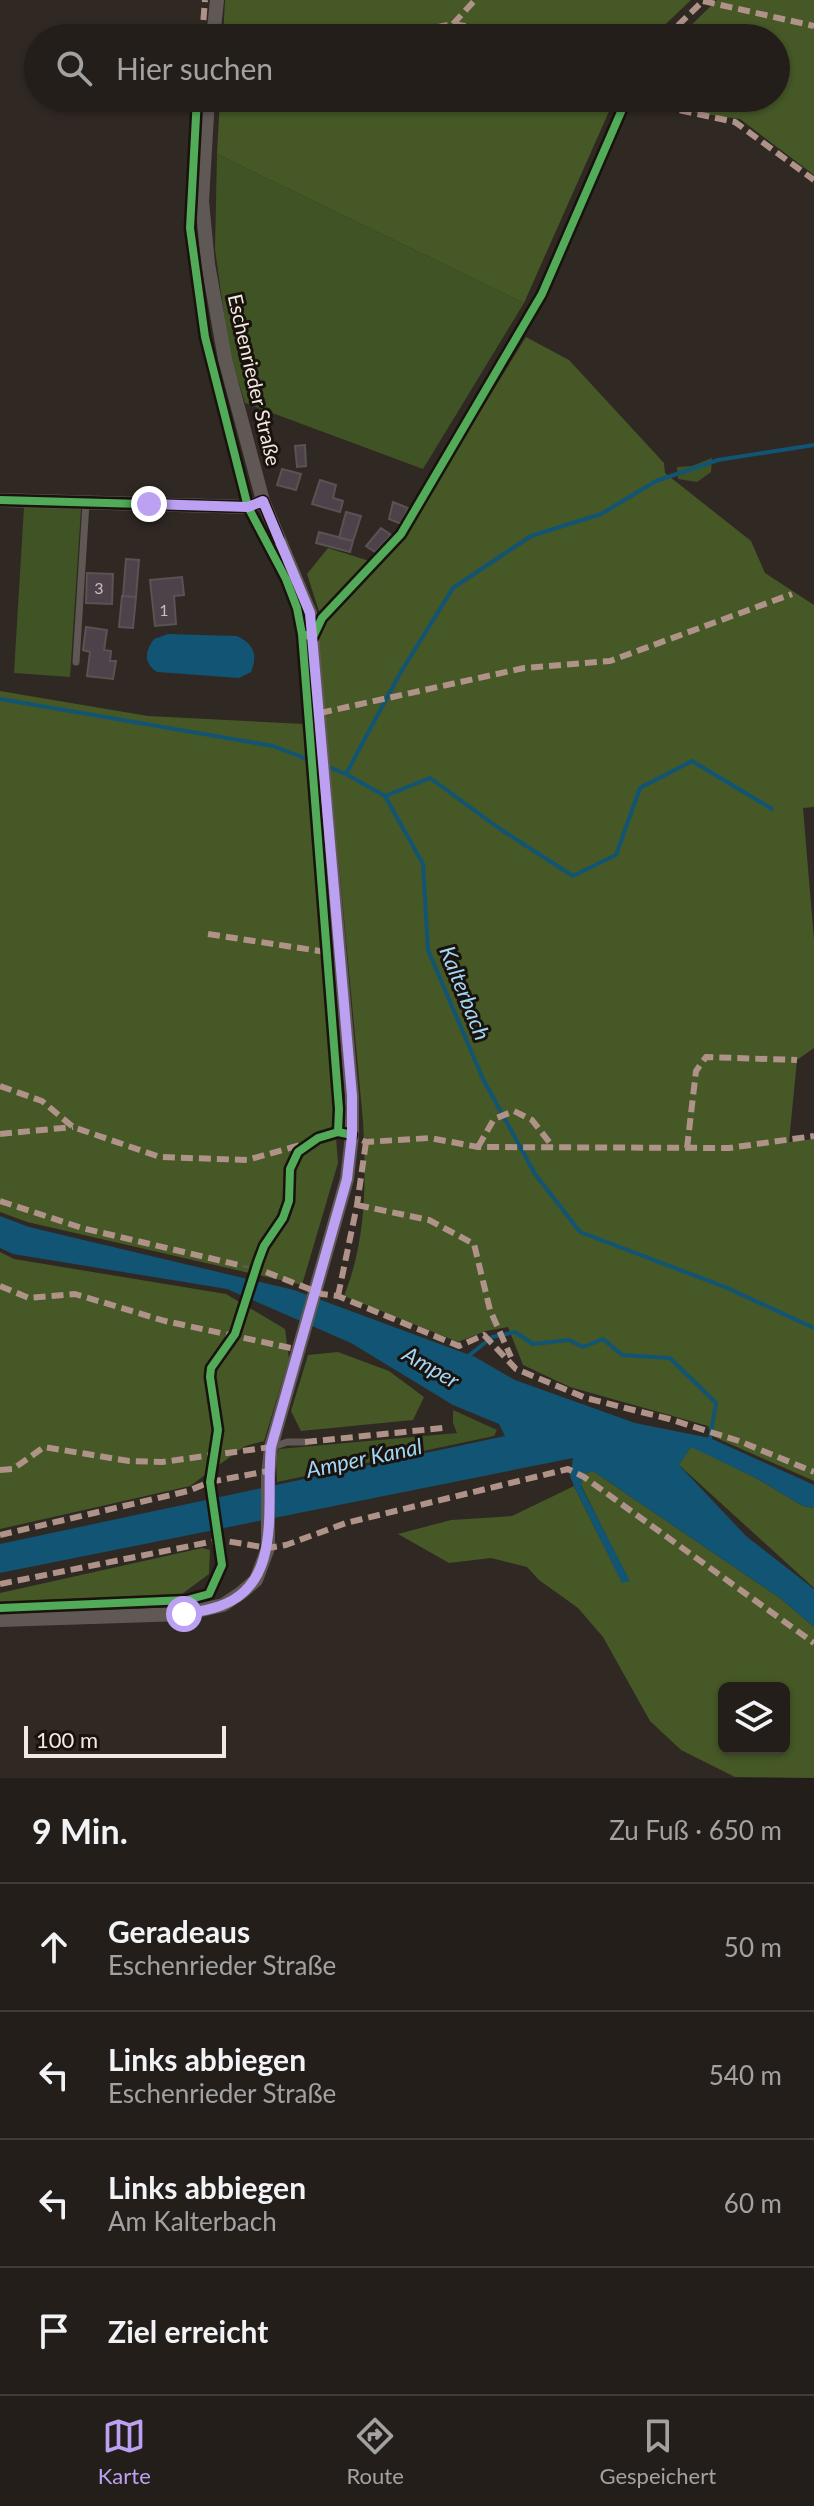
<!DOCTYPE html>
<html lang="de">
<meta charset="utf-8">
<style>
:root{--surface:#241e1a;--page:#2c2723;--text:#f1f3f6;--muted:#a3a2a2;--line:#413c39;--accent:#bca0f2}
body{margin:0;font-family:Lato,sans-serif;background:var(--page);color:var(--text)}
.controls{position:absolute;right:24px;bottom:24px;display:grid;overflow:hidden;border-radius:12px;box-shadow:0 2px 6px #0004}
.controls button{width:72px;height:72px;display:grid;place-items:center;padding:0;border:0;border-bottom:2px solid var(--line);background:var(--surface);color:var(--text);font:40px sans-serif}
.scale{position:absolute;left:24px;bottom:20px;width:202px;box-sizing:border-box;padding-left:8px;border:4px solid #f3e9e2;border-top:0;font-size:22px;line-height:28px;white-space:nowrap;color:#f3e9e2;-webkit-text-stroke:6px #19120d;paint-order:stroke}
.stop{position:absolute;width:24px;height:24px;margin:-18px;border:6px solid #bca0f2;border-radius:50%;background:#fff}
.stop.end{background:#bca0f2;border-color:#fff;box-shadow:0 2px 8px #0008}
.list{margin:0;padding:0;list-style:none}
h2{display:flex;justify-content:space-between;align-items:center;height:104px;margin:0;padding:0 32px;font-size:34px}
h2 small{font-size:26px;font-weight:400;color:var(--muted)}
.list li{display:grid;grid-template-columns:52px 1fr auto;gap:24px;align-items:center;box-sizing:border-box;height:128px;padding:0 32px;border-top:2px solid var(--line)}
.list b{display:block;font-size:30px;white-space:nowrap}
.list p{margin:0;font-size:26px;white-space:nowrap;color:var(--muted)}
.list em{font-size:26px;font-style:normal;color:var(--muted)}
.icon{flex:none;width:44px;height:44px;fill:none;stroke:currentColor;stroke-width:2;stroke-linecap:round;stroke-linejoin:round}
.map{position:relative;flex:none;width:814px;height:1778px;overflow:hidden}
.search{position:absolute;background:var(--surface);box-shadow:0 2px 6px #0004;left:24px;right:24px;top:24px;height:88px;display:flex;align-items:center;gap:20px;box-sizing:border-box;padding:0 28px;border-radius:44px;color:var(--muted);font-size:30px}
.sheet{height:616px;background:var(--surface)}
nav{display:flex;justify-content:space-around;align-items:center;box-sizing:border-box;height:112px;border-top:2px solid var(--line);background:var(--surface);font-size:22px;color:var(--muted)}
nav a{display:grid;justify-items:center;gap:4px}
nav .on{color:var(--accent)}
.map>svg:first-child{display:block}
.green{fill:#405324}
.forest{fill:#455826;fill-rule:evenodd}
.water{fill:#115473}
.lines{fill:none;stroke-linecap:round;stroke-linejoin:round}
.stream{stroke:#115473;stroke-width:4}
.building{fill:#4d424a;stroke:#595354;stroke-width:2}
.path{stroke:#635c58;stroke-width:2;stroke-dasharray:6 6;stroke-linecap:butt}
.lane{stroke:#5f5854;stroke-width:7}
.street{stroke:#5f5854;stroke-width:14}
.quiet{stroke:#af9288;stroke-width:6;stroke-dasharray:12 6;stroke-linecap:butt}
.cycleway-casing{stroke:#19120d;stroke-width:13}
.cycleway{stroke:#51ab58;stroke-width:8}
.route{stroke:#bca0f2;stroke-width:10}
.labels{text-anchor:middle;stroke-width:6;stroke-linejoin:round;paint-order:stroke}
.number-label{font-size:16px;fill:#cabfbc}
.street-label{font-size:20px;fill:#f3e9e2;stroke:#19120d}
.water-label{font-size:22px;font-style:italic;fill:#a1d6f6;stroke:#19120d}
</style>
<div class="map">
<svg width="814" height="1778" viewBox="0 0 814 1778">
<rect width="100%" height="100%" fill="#302823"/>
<!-- green -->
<path class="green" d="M 217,154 L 524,303 L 423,469 L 245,403 L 229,350 L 215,249 Z
M 712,458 L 711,472 L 697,482 L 678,479 L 677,467 L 692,466 Z
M 24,507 L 81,509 L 70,677 L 14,673 Z
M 453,1410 L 497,1430 L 494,1436 L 277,1482 L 276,1460 L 279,1449 L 457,1433 L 453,1423 Z"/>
<!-- forest -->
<path class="forest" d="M 225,0 L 691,0 L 651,38 L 223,38 Z
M 717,0 L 814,0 L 814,175 L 740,119 L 697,113 L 644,98 L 776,98 L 776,38 L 678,38 Z
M 220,98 L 615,98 L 524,303 L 217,154 Z
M 526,337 L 569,360 L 664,463 L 665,473 L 751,541 L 765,573 L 814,605 L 814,807 L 803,808 L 814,940 L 814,1048 L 797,1060 L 789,1142 L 814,1139 L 814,1481 L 712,1436 L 708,1426 L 570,1387 L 523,1365 L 508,1327 L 486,1331 L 458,1342 L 344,1296 C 367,1238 366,1182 363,1121 L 318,642 L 323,624 L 307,574 L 328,548 L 379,564 L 403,536 Z
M 0,691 L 148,716 L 304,724 L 338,1163 L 302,1285 L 27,1222 L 0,1212 Z
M 0,1252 L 14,1259 L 226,1294 L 285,1329 L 289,1359 L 264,1441 L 245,1446 L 190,1486 L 0,1529 Z
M 338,1352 L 389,1371 L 424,1397 L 413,1420 L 301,1431 L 291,1411 L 308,1355 Z
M 691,1446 L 756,1478 L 803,1506 L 814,1508 L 814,1588 L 679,1465 Z
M 593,1471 L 780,1598 L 814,1627 L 814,1778 L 735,1777 L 681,1750 L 650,1721 L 603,1637 L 578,1608 L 539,1580 L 527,1567 L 491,1558 L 449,1563 L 398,1534 L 451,1520 L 512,1516 L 574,1486 L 622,1582 L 629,1581 L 581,1485 L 583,1474 ZM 724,1688 L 784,1688 L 784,1748 L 724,1748 Z
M 202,1548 L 210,1550 L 209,1574 L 182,1594 L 0,1602 L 0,1593 Z"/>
<!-- water -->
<path class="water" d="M 168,634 L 237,636 C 254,644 258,655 251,672 L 239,678 L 157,672 C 143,663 145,651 154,639 Z
M 0,1216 L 29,1227 L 294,1290 L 475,1357 L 515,1380 L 635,1423 L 710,1438 L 814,1485 L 814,1508 L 803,1506 L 756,1478 L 691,1447 L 679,1465 L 746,1536 L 814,1589 L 814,1627 L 780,1598 L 593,1471 L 583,1474 L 581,1486 L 630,1581 L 622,1583 L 574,1486 L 570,1476 L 573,1458 L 0,1573 L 0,1544 L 505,1436 L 499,1424 L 453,1405 L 351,1343 L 227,1289 L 13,1254 L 0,1248 Z"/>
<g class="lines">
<!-- stream -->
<path class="stream" d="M 0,699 L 273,746 L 346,774 L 385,796 L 423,864 L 428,950 L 483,1079 L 535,1174 L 580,1232 L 725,1287 L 814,1328
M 346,774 L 399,675 L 453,588 L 531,536 L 601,514 L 656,481 L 718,460 L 814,445
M 385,796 L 430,778 L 500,829 L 573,876 L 616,855 L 640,788 L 692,761 L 772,809
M 466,1358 L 492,1337 L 515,1332 L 533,1344 L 569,1340 L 583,1347 L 603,1339 L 622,1355 L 670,1358 L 716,1403 L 710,1438"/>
</g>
<!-- building -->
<path class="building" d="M 305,445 L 306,466 L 297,467 L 295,446 Z
M 282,469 L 301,474 L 296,490 L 277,485 Z
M 320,480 L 336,485 L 333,498 L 343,501 L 340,512 L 312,504 Z
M 393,502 L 408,508 L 401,524 L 389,519 Z
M 346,512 L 361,516 L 353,541 L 339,538 Z
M 381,528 L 391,535 L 375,552 L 366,546 Z
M 319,532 L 353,541 L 350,552 L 316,543 Z
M 126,559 L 139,560 L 136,597 L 123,596 Z
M 87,573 L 113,574 L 112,604 L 86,603 Z
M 182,577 L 184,595 L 174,596 L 176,624 L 155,626 L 150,580 Z
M 122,596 L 136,597 L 133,628 L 119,627 Z
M 86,627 L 107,630 L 104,650 L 111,651 L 110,661 L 116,661 L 113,679 L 87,676 L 90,652 L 83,650 Z"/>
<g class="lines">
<!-- path -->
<path class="path" d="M 243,1266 L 266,1272"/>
<!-- lane -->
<path class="lane" d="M 76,662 L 86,503
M 273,1447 L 287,1442 L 305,1442"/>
<!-- street -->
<path class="street" d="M 213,38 L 217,0
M 0,500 L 248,507 L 263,501
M 0,1620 L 184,1614 L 223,1605 L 241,1593 L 256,1580 L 268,1548 L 268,1476 L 271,1447 L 347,1179 L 352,1135 L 352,1096 L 310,613 L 263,501 L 225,359 L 208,264 L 202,201 L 208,98"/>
<!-- quiet -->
<path class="quiet" d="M 703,1 L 814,26
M 453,24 L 475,0
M 202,38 L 205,0
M 383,38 L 453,24 L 538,38
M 665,38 L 704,0
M 627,99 L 735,122 L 814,180
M 320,713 L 524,668 L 610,661 L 792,594
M 208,934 L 326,952
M 0,1086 L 42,1101 L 73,1127 L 160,1157 L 247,1160 L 304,1144
M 346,1133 L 366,1142 L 430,1138 L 478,1147 L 729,1148 L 814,1136
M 0,1134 L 73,1127
M 478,1147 L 494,1119 L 514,1111 L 532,1120 L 553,1147
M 687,1148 L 696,1071 L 706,1057 L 797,1060
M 0,1201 L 82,1228 L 243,1266
M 357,1205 L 429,1220 L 474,1244 L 490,1310 L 511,1357
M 266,1272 L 322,1294 L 338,1296 L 459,1346 L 484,1335 L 516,1369 L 586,1398 L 669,1419 L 739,1441 L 814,1472
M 0,1286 L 29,1298 L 75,1294 L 165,1321 L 300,1350
M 338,1296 L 357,1205 L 366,1142
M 305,1442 L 443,1428
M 0,1470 L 13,1469 L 44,1447 L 129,1461 L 162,1462 L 271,1447
M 0,1535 L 188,1491 L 210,1482 L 268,1471
M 0,1584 L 220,1540 L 268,1548 L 286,1545 L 346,1523 L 568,1469 L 584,1477 L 814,1643"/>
<!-- cycleway casing -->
<g class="cycleway-casing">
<path id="cycleway" d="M 197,98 L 190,228 L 205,337 L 248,507 L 286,579 L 297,608 L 302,634 L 339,1109 L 338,1132
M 0,500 L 248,507 L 263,501 L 278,538
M 302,634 L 313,637 L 322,618 L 401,534 L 542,294 L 627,98
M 0,1608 L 187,1600 L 209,1594 L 222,1565 L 210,1482 L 218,1430 L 210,1377 L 211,1368 L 235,1334 L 258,1262 L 264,1246 L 283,1218 L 289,1201 L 290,1169 L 298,1152 L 318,1138 L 338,1132 L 352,1135"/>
</g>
<!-- cycleway -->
<use href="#cycleway" class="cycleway"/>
</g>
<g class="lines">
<!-- route -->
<path class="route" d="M 149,504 L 248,507 L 263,501 L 310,613 L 352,1096 L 352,1135 L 347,1179 L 271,1447 C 265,1502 285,1583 220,1606 C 209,1610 196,1612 184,1614"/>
</g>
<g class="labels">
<!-- number labels -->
<g class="number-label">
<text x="99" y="594">3</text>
<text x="164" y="616">1</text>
</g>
<!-- street labels -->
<g class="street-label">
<text transform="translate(254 380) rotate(77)" y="7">Eschenrieder Straße</text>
</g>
<!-- water labels -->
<g class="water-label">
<text transform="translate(465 993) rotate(68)" y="8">Kalterbach</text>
<text transform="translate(431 1367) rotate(30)" y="8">Amper</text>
<text transform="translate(364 1458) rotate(-12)" y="8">Amper Kanal</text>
</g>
</g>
</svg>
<div class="controls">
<button><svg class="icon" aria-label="layers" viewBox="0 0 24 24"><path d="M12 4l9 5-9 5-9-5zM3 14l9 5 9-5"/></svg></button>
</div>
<div class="scale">100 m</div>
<div class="stop" style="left:184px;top:1614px"></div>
<div class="stop end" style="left:149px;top:504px"></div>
<div class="search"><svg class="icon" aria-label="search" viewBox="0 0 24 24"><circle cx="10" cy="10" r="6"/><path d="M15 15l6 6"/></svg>Hier suchen</div>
</div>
<section class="sheet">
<h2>9 Min.<small>Zu Fuß · 650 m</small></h2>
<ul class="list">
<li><svg class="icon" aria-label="ahead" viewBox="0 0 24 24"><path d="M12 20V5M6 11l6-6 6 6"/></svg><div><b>Geradeaus</b><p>Eschenrieder Straße</p></div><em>50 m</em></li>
<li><svg class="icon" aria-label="left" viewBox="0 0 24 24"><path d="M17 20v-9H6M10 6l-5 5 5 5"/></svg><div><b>Links abbiegen</b><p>Eschenrieder Straße</p></div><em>540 m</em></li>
<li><svg class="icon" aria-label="left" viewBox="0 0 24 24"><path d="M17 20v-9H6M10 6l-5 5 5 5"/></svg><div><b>Links abbiegen</b><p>Am Kalterbach</p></div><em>60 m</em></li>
<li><svg class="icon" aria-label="arrive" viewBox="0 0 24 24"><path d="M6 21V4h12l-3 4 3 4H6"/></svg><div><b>Ziel erreicht</b></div></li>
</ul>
</section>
<nav>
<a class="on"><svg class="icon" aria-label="map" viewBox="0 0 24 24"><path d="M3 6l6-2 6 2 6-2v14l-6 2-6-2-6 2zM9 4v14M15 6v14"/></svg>Karte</a>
<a><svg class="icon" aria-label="directions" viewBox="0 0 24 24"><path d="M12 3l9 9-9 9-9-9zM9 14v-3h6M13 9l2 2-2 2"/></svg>Route</a>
<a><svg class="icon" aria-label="saved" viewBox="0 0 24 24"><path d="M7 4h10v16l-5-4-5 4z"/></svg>Gespeichert</a>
</nav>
